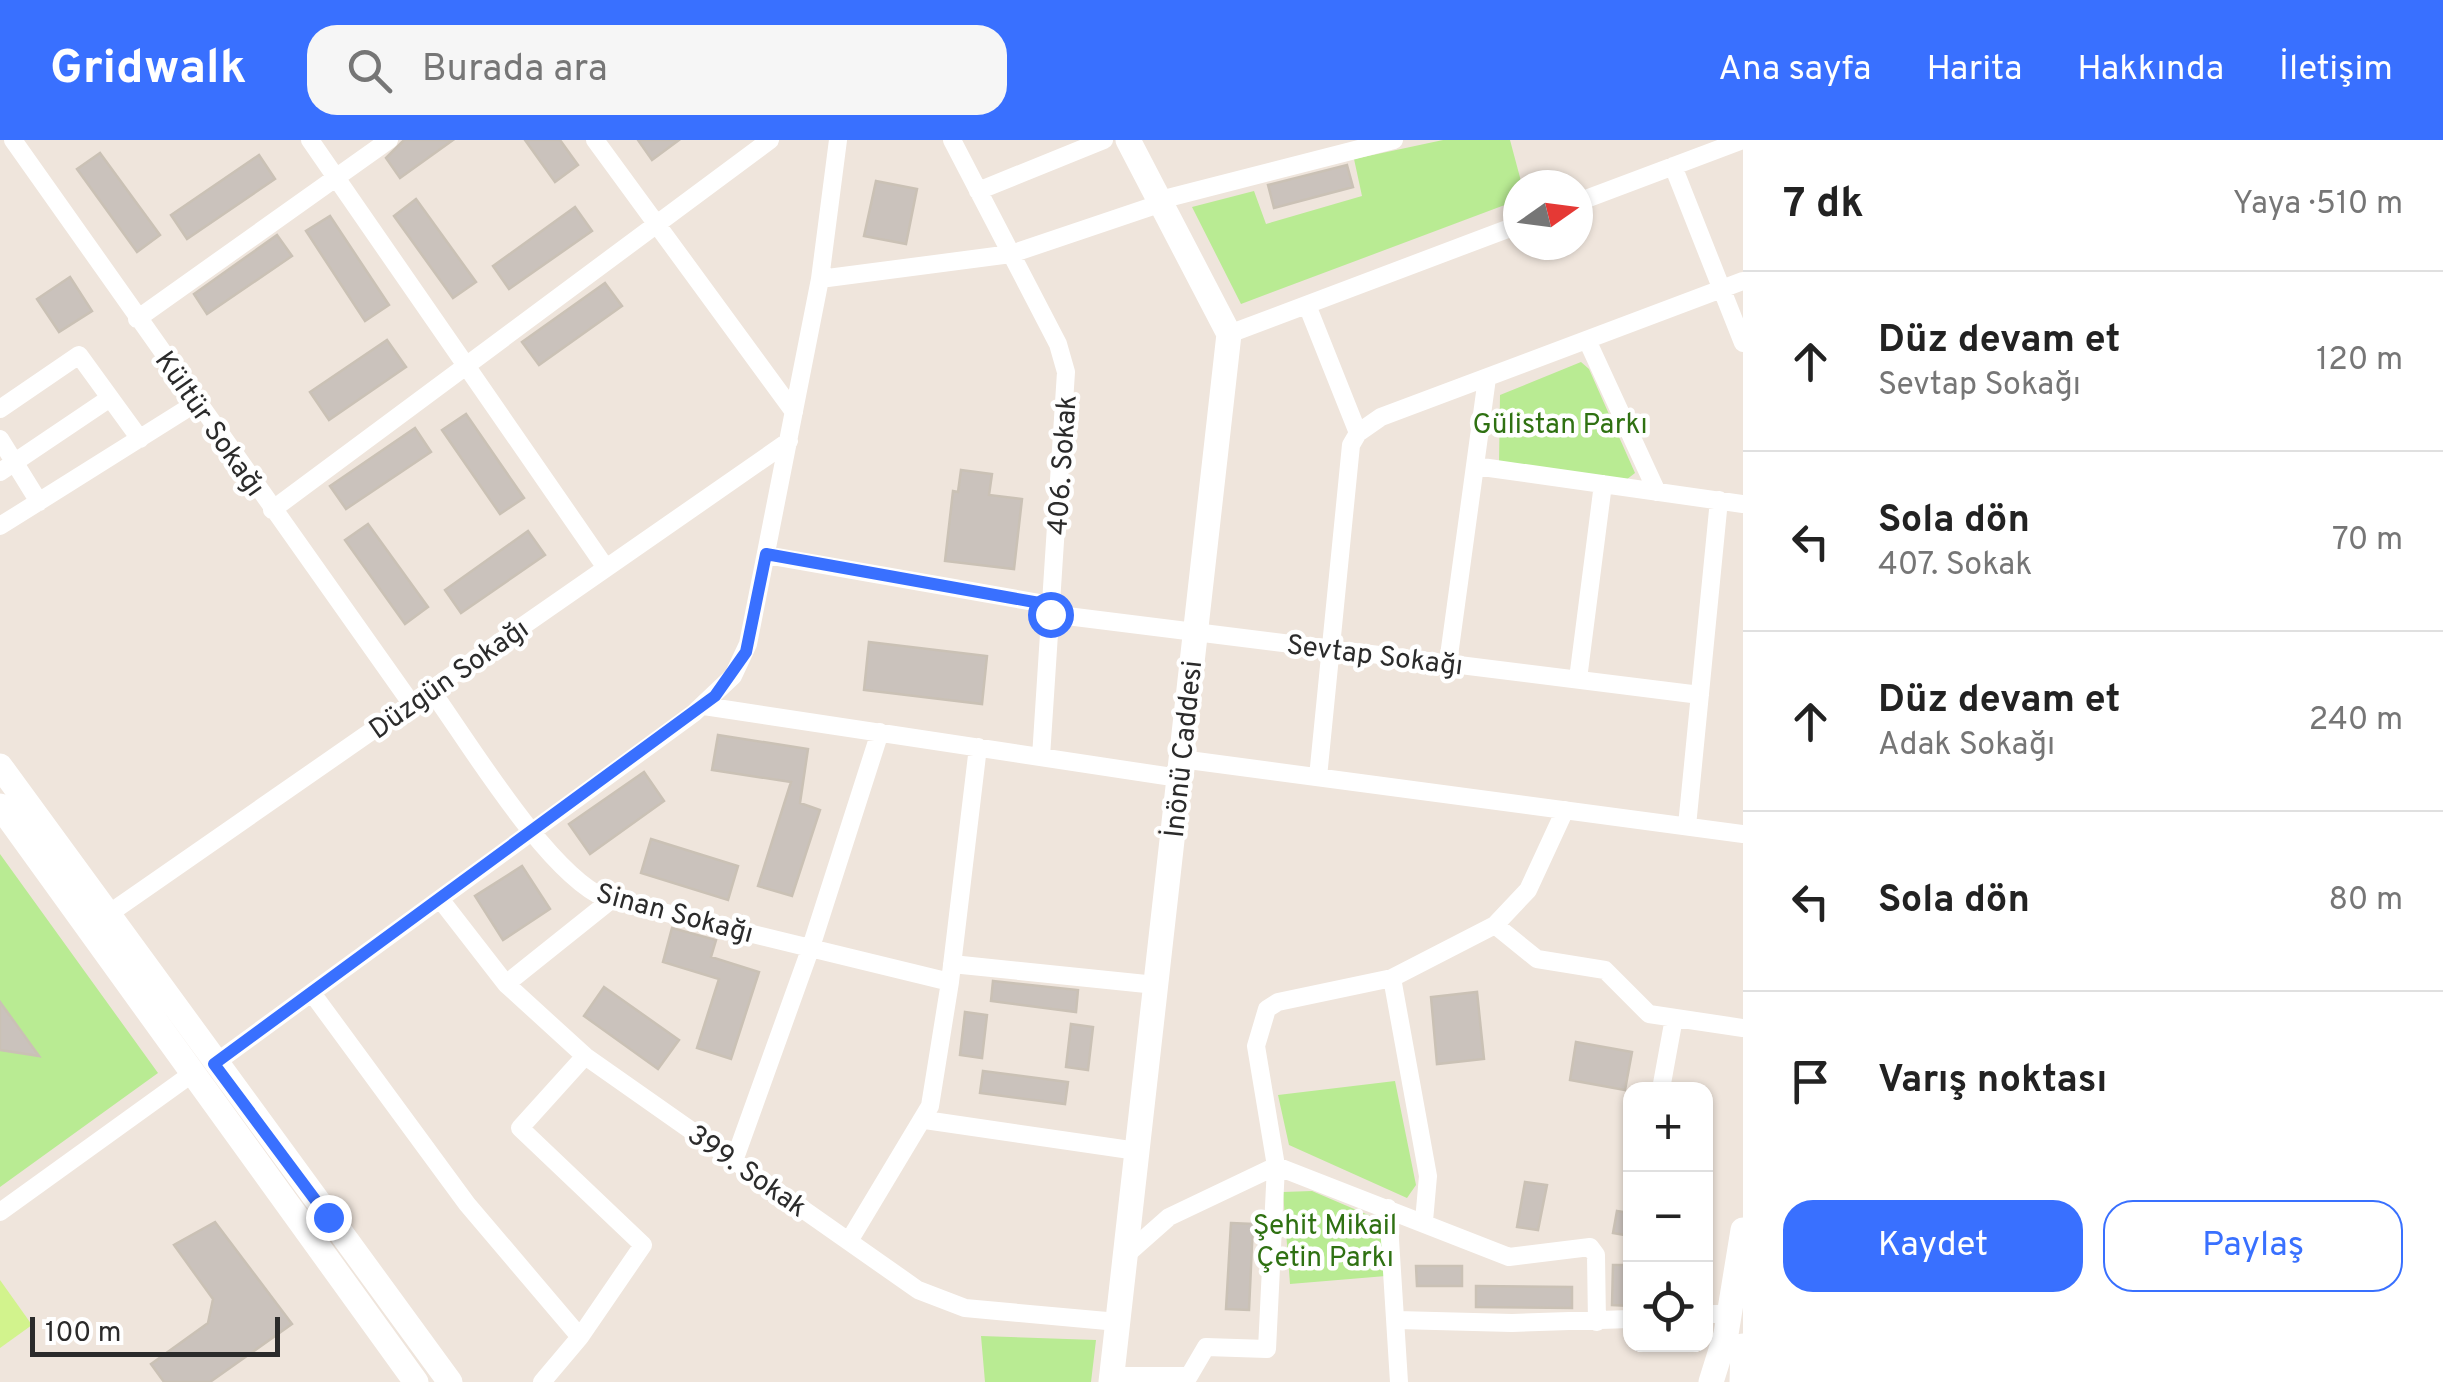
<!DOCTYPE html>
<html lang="tr">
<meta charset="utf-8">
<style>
:root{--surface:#fff;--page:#f6f6f6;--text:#222;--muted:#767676;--line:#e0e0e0;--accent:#3970ff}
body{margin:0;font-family:Overpass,sans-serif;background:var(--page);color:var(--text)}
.controls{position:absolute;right:30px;bottom:30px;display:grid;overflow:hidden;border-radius:20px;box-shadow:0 2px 8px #0004}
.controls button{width:90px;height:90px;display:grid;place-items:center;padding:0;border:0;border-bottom:2px solid var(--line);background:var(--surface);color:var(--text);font:50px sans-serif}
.compass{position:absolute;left:1503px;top:30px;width:90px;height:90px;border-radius:50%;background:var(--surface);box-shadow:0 2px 8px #0004;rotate:76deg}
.scale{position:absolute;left:30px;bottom:25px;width:250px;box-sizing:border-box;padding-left:10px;border:5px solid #2b2b2b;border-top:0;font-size:28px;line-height:35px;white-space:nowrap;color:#2b2b2b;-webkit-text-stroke:8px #fff;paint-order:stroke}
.stop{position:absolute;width:30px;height:30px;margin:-22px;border:8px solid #3970ff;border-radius:50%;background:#fff}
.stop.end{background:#3970ff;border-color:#fff;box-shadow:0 2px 10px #0008}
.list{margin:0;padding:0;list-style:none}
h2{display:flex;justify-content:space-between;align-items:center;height:130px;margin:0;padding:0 40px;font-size:42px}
h2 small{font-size:32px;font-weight:400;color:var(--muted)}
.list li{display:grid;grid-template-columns:65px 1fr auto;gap:30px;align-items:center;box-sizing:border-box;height:180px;padding:0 40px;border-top:2px solid var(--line)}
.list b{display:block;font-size:38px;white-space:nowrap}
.list p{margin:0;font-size:32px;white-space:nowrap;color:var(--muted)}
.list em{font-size:32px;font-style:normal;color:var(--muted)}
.actions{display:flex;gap:20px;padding:30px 40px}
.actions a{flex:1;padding:22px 0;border:2px solid var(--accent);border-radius:30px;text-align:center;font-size:35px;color:var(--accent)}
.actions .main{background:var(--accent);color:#fff}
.icon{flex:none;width:55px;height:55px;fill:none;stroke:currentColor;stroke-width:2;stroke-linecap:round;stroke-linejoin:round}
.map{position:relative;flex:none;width:1743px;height:1242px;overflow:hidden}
header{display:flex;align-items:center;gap:60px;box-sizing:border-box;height:140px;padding:0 50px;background:var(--accent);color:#fff}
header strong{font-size:48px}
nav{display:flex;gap:55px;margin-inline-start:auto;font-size:35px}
.search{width:700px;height:90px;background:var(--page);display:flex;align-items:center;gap:25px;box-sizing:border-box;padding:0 35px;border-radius:30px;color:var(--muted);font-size:38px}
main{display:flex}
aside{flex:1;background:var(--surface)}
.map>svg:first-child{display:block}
.green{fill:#b9eb93}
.pitch{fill:#d2f38d}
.building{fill:#cac2bc;stroke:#cac1b5;stroke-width:2.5}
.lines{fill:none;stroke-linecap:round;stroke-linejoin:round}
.street{stroke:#fff;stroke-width:18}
.secondary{stroke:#fff;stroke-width:25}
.route{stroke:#3970ff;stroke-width:12}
.labels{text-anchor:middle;stroke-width:9;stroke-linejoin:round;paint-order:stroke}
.street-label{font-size:28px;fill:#2b2b2b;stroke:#fff}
.park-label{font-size:28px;fill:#2f7112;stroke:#fff}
</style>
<header>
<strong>Gridwalk</strong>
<div class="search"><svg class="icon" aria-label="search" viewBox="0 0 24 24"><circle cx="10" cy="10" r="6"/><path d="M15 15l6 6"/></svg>Burada ara</div>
<nav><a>Ana sayfa</a><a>Harita</a><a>Hakkında</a><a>İletişim</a></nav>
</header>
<main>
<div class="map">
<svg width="1743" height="1242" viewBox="0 0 1743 1242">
<rect width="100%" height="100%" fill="#efe5dc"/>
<!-- green -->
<path class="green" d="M 1443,0 L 1510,0 L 1522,45 L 1518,45 L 1518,60 L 1241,164 L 1192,67 L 1254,51 L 1266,84 L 1362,56 L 1354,19 Z
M 1581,222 L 1589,229 L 1635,333 L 1626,340 L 1499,324 L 1500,255 Z
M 0,714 L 158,933 L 0,1047 Z
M 1395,941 L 1416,1045 L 1407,1058 L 1289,1005 L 1278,955 Z
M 1312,1051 L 1380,1080 L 1386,1136 L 1290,1144 L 1283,1052 Z
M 981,1196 L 1096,1200 L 1091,1242 L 985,1242 Z"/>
<!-- pitch -->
<path class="pitch" d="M 0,1140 L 32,1185 L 0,1208 Z"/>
<!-- building -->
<path class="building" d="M 404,0 L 453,0 L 400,38 L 386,18 Z
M 525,0 L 560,0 L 578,25 L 555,42 Z
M 638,0 L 679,0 L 652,20 Z
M 100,13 L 160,95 L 137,112 L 77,29 Z
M 259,15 L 275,39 L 187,99 L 171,75 Z
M 1347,25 L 1353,47 L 1274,68 L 1268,45 Z
M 876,41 L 917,49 L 906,104 L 864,96 Z
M 416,59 L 476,142 L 453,158 L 394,76 Z
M 575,67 L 592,91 L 509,149 L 493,126 Z
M 330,76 L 389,165 L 365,181 L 306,91 Z
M 277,95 L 292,116 L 207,174 L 194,154 Z
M 70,137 L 92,171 L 59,192 L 37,159 Z
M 605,143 L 622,166 L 539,225 L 522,202 Z
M 387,200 L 406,227 L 329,280 L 310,252 Z
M 466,274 L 524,358 L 500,374 L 442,290 Z
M 415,288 L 431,312 L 346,369 L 330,346 Z
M 961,330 L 992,334 L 989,355 L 1022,359 L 1014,429 L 945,421 L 953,351 L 958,352 Z
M 368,384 L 428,467 L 405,484 L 345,400 Z
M 528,391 L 545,415 L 461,473 L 445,450 Z
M 869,502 L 987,516 L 982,564 L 864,550 Z
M 718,595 L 808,609 L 800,663 L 820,670 L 792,756 L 758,746 L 791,642 L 712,630 Z
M 644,632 L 664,661 L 590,714 L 569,684 Z
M 651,699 L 738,726 L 728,760 L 641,733 Z
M 522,726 L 550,769 L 503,800 L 475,756 Z
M 672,788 L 716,800 L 711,817 L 759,832 L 731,919 L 697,908 L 719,839 L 663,822 Z
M 993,841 L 1078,850 L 1076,872 L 991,861 Z
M 604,847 L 679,900 L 658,929 L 584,876 Z
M 1477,852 L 1484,919 L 1437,924 L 1431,857 Z
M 0,862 L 39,916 L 0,910 Z
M 965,872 L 987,875 L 982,918 L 960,915 Z
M 1071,884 L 1093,887 L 1088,930 L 1066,927 Z
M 1576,902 L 1632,912 L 1625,950 L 1570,940 Z
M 983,931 L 1068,942 L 1065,964 L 980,953 Z
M 1525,1042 L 1547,1045 L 1538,1090 L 1517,1087 Z
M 1617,1071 L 1630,1073 L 1630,1096 L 1613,1093 Z
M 215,1082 L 292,1184 L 210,1242 L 164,1242 L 151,1224 L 208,1183 L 213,1159 L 174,1105 Z
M 1231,1083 L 1253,1084 L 1249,1170 L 1226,1169 Z
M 1613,1125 L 1630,1125 L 1630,1166 L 1612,1165 Z
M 1416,1126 L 1462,1126 L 1462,1146 L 1417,1146 Z
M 1476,1146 L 1572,1147 L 1572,1168 L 1476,1167 Z"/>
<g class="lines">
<!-- street -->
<path class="street" d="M 13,0 L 411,563
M 310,0 L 606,428
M 595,0 L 794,272
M 952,0 L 1058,204 L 1066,232 L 1041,617
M 1673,26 L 1743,203
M 978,51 L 1104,0
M 1160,60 L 1394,0
M 1578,62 L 1743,0
M 820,139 L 1011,114 L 1162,63
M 1307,165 L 1358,293 L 1351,305 L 1318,637
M 137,179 L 389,0
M 1229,194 L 1518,85
M 1587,200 L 1657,352
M 0,269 L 79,215 L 140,299
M 1358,293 L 1381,277 L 1743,141
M 0,299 L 39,362
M 1475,326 L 1743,364
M 0,332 L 110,258
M 272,370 L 770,0
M 0,386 L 196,263
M 766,415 L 1051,465
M 1051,474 L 1700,555
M 1448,523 L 1487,238
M 1578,539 L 1603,344
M 431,550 C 469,603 548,734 605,758 L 950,842
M 704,566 L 1179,638
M 1181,619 L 1743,694
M 1687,686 L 1719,360
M 440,759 L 506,844 L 585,916 L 918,1150 L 965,1168 L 1118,1182
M 107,775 L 789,301
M 1495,785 L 1537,819 L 1605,830 L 1649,874 L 1743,888
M 952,824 L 1156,845
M 1392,838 L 1428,1036 L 1424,1081
M 506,844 L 611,760
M 312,853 L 467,1064 L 580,1197 L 542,1242
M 214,924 L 694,573 L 733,536 L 748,504 L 820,139 L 838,0
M 1661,949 L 1674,878
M 925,980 L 1137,1011
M 734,1021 L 811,807 L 880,592
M 1388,1068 L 1399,1242
M 0,1072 L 193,933
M 849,1101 L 930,966 L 950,842 L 978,607
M 1126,1115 L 1169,1077 L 1276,1026 L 1509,1117 L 1590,1107 L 1596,1115 L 1597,1182
M 1706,1174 L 1729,1174
M 1397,1180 L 1512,1183 L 1630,1179
M 580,1197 L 643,1105 L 520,988 L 585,916
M 1112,1236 L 1189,1236 L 1206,1207 L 1267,1209 L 1276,1026 L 1256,906 L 1267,869 L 1278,862 L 1392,838 L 1495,785 L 1528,750 L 1565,670"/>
<!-- secondary -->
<path class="secondary" d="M 0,626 L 450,1242
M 0,666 L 416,1242
M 1111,1242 L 1229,194 L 1128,0
M 1711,1242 L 1726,1194 L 1743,1090
M 1742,1242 L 1743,1206"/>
</g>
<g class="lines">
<!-- route -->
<path class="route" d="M 328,1077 L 214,924 L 715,556 L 746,512 L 766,414 L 1051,465 L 1050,474"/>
</g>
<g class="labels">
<!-- street labels -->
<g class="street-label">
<text transform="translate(211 283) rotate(55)" y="10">Kültür Sokağı</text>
<text transform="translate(1061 325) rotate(-86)" y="10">406. Sokak</text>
<text transform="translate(1375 514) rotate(7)" y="10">Sevtap Sokağı</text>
<text transform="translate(448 538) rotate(-35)" y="10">Düzgün Sokağı</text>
<text transform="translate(1182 609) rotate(-84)" y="10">İnönü Caddesi</text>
<text transform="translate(675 772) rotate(15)" y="10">Sinan Sokağı</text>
<text transform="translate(748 1030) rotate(35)" y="10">399. Sokak</text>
</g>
<!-- park labels -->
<g class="park-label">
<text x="1560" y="293">Gülistan Parkı</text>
<text x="1325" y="1094">Şehit Mikail<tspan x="1325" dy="32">Çetin Parkı</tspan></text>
</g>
</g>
</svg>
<div class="controls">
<button>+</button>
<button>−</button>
<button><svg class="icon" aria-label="locate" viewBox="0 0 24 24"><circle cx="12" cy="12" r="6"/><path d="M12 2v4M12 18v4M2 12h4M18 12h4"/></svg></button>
</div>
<svg class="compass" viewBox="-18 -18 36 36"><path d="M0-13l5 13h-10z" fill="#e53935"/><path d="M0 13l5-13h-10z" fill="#767676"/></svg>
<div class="scale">100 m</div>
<div class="stop" style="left:1050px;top:474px"></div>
<div class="stop end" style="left:328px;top:1077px"></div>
</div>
<aside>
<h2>7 dk<small>Yaya · 510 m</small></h2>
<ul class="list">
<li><svg class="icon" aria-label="ahead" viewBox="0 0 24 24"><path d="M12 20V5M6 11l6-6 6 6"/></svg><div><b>Düz devam et</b><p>Sevtap Sokağı</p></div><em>120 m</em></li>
<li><svg class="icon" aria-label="left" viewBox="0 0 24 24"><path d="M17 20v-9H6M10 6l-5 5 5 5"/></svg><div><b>Sola dön</b><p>407. Sokak</p></div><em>70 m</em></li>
<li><svg class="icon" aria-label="ahead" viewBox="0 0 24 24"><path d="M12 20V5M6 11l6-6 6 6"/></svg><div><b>Düz devam et</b><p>Adak Sokağı</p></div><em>240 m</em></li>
<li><svg class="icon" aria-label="left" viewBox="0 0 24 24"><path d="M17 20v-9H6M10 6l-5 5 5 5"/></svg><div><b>Sola dön</b></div><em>80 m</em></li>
<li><svg class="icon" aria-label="arrive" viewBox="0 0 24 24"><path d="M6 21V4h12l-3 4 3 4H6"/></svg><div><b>Varış noktası</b></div></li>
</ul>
<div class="actions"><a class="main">Kaydet</a><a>Paylaş</a></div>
</aside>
</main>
